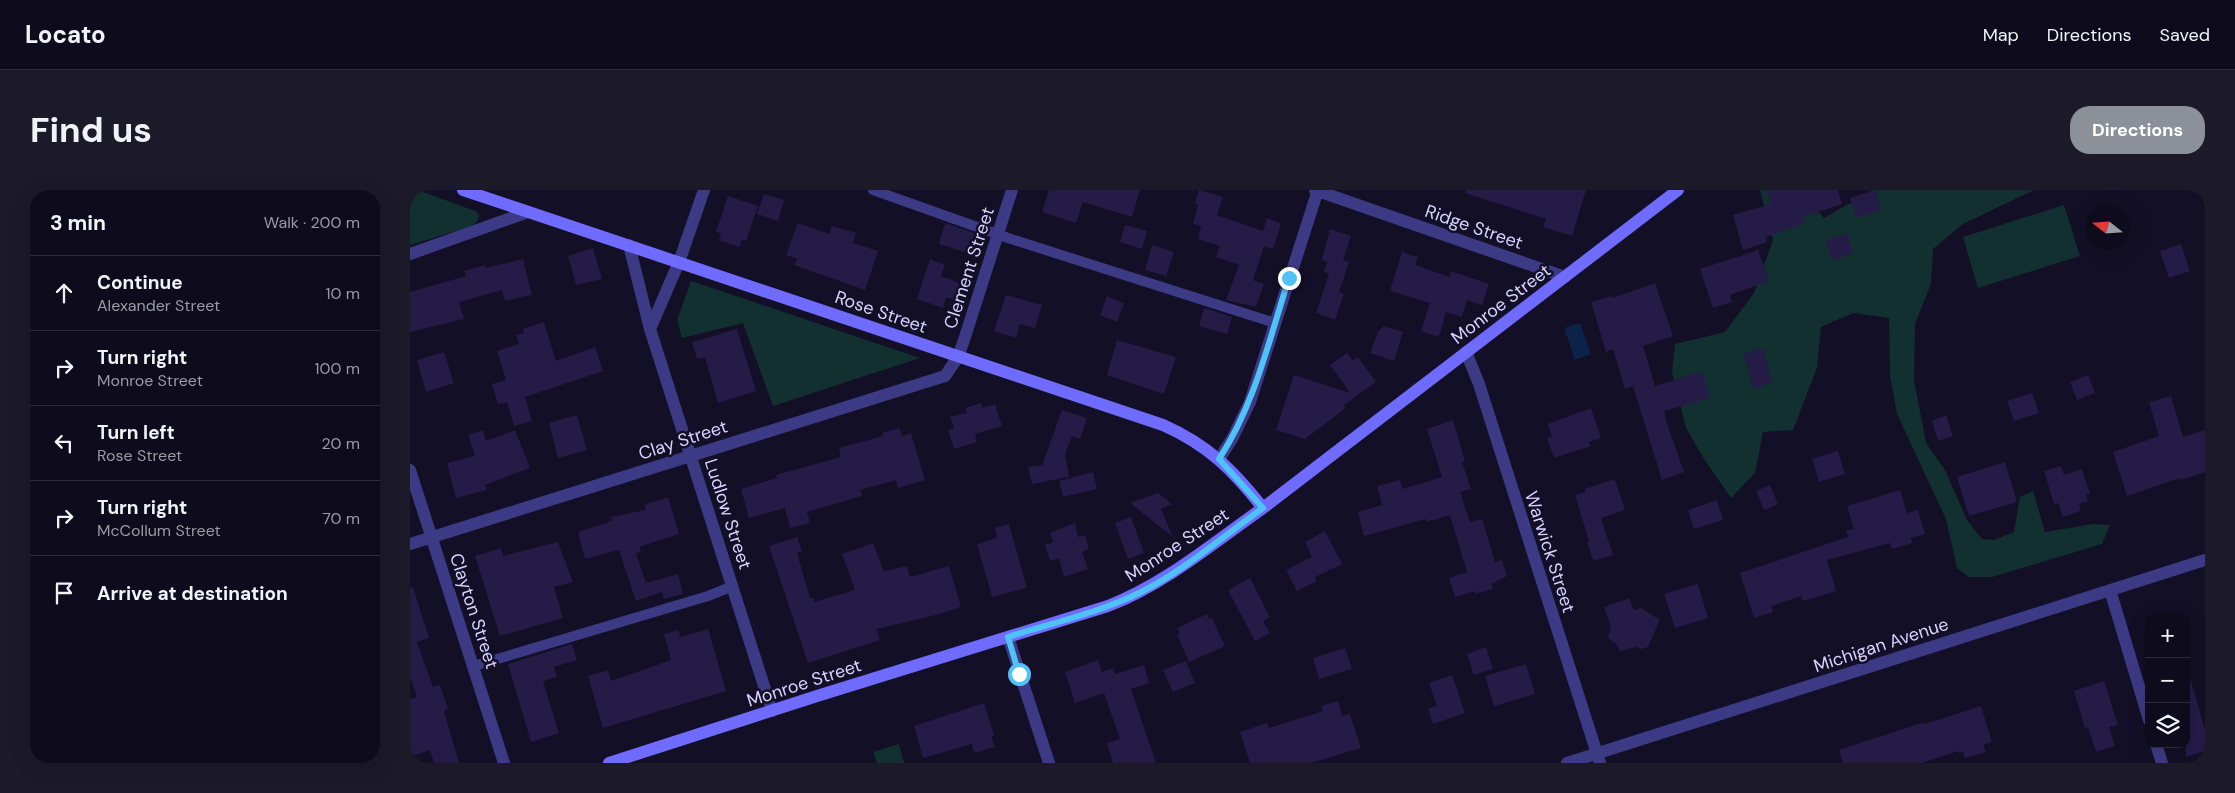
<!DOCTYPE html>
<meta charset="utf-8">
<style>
:root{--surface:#0e0b1c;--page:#1c1929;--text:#f1f3f6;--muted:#9b9ba3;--line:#2e2b3b;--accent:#8c9099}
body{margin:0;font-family:"DM Sans",sans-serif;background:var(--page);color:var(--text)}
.controls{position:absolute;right:15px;bottom:15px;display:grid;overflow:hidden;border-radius:10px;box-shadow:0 5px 20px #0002}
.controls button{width:45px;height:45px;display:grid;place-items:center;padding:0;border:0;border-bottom:1px solid var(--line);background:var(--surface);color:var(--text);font:25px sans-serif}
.compass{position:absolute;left:1675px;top:15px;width:45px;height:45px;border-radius:50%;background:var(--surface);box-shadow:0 5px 20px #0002;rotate:287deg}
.stop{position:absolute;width:15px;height:15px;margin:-11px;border:4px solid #4fc3f7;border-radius:50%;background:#fff}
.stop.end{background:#4fc3f7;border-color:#fff;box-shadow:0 1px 5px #0008}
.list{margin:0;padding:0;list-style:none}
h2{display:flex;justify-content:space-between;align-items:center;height:65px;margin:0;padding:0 20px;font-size:21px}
h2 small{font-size:16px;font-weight:400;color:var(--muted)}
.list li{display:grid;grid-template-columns:32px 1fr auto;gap:15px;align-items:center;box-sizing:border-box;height:75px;padding:0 20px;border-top:1px solid var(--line)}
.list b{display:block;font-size:19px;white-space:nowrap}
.list p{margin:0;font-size:16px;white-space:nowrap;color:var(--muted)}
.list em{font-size:16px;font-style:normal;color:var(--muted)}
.icon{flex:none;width:28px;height:28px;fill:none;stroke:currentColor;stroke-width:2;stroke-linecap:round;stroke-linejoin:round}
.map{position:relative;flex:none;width:1795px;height:573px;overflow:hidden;border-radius:20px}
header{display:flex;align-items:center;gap:30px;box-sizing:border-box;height:70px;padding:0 25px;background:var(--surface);border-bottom:1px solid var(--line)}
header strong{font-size:24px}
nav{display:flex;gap:28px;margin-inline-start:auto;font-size:18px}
.intro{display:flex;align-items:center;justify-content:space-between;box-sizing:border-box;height:120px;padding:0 30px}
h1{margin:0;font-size:35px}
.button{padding:12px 22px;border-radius:20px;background:var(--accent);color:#fff;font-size:18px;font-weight:700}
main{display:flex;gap:30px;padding:0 30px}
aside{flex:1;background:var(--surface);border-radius:20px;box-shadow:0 5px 20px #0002}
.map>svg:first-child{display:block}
.green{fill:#12302f}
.water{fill:#0c2248}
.building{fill:#241b47}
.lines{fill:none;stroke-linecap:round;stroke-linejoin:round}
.lane{stroke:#3d3a85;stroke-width:10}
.street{stroke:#3d3a85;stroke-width:12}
.secondary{stroke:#6f6bff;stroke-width:12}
.route{stroke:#4fc3f7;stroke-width:6}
.labels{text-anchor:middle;stroke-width:5;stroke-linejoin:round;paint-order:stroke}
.street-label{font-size:18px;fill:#d9d4ff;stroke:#130f26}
</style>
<header>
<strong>Locato</strong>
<nav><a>Map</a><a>Directions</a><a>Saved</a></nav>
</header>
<div class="intro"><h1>Find us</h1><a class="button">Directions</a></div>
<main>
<aside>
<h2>3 min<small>Walk · 200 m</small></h2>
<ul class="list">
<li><svg class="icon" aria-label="ahead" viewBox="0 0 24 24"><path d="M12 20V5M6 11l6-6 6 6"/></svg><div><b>Continue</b><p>Alexander Street</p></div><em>10 m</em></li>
<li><svg class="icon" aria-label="right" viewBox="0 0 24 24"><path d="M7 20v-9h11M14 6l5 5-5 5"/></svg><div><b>Turn right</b><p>Monroe Street</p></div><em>100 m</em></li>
<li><svg class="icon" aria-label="left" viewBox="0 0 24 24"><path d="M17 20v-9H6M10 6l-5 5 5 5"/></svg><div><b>Turn left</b><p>Rose Street</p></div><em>20 m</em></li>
<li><svg class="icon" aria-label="right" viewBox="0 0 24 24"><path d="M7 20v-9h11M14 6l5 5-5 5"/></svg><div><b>Turn right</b><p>McCollum Street</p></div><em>70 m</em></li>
<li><svg class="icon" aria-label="arrive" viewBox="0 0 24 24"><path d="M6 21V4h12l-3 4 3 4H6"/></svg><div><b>Arrive at destination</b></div></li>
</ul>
</aside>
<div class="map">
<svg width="1795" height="573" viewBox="0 0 1795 573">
<rect width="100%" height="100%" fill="#130f26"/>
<!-- green -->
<path class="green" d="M 0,0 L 8,0 L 65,21 L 69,24 L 68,30 L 62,36 L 0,55 Z
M 1350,0 L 1389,0 L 1414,28 L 1463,0 L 1624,0 L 1553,34 L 1523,59 L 1521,94 L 1505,134 L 1504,190 L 1516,253 L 1535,280 L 1557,330 L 1572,349 L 1584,350 L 1604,342 L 1610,307 L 1623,301 L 1635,342 L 1683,334 L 1700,335 L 1692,354 L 1582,387 L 1559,387 L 1547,378 L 1536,329 L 1487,224 L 1480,185 L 1479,128 L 1443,123 L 1411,137 L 1407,178 L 1383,240 L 1353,242 L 1345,283 L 1321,308 L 1294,269 L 1276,238 L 1262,182 L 1265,154 L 1315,142 L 1344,103 L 1363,50 Z
M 1654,15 L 1670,66 L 1568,98 L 1553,47 Z
M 281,91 L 510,168 L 363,216 L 333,133 L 272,148 L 267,130 Z
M 489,554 L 494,573 L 467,573 L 463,562 Z"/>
<!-- water -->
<path class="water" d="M 1170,133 L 1181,164 L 1165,170 L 1155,141 L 1156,137 Z"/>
<!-- building -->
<path class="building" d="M 639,0 L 730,0 L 722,27 L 673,12 L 666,33 L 632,22 Z
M 789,0 L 813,7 L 807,25 L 853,41 L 857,28 L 871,34 L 863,59 L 854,56 L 843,90 L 854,94 L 846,117 L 816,110 L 829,75 L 806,67 L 810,56 L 788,49 L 791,36 L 783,34 L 788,15 L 785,14 Z
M 1056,0 L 1176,0 L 1162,46 L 1133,37 L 1136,29 L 1055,3 Z
M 1357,0 L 1428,0 L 1432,14 L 1393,27 L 1395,33 L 1356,47 L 1357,52 L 1333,60 L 1323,25 L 1361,14 Z
M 1465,0 L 1472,19 L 1447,28 L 1440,8 Z
M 354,4 L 374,10 L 368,31 L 347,24 Z
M 318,6 L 348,16 L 336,51 L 332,49 L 329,57 L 309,50 L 311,43 L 306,42 Z
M 388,33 L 419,44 L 422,36 L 446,43 L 443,53 L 468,61 L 455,100 L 384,75 L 387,69 L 376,65 Z
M 535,33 L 567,44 L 561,64 L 529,54 Z
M 715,35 L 737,41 L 732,59 L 710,52 Z
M 920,39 L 941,46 L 933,70 L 939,72 L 929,102 L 934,104 L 925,130 L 906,123 L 919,84 L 914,82 L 917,72 L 912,70 Z
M 1437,44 L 1443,63 L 1422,70 L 1416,50 Z
M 1771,54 L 1780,81 L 1759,88 L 1750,61 Z
M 742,55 L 764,62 L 756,86 L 735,80 Z
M 183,58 L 192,89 L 166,95 L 158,66 Z
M 1348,60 L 1359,91 L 1320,105 L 1322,112 L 1303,118 L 1290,79 Z
M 992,62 L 1008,67 L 1005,75 L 1040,87 L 1041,81 L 1079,94 L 1072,115 L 1057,110 L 1052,127 L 1036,122 L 1029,147 L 1011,141 L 1020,113 L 981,101 L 981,97 Z
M 113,69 L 122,105 L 95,111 L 92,100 L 49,112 L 54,129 L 0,142 L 0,102 L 56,86 L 54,81 L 75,75 L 76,78 Z
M 520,69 L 535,75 L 531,86 L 550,93 L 545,110 L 536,107 L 533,118 L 507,109 Z
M 1245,93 L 1263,146 L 1233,156 L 1245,196 L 1292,182 L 1300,208 L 1254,221 L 1256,227 L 1255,228 L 1274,282 L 1252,290 L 1223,196 L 1215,199 L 1203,159 L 1196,162 L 1181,112 L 1202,106 L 1203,108 Z
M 596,105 L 632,115 L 625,138 L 610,134 L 606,148 L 584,141 Z
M 697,106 L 714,113 L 707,132 L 690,125 Z
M 794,118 L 822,127 L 817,144 L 789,136 Z
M 134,132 L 146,171 L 185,157 L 193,181 L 115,207 L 122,231 L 104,236 L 97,212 L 88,214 L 82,194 L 96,190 L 87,161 L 109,154 L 106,145 L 114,143 L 113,139 Z
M 974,136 L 993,142 L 984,171 L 960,163 L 968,141 Z
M 327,139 L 346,201 L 308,213 L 295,167 L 287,169 L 282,152 Z
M 707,150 L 766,167 L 754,204 L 697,185 Z
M 1353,159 L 1362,193 L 1343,198 L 1334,164 Z
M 34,162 L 44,193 L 16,202 L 7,170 Z
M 937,163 L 943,171 L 948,167 L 966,192 L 934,215 L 936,218 L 895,249 L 866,240 L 884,185 L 940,203 L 920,175 Z
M 1678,185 L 1685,203 L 1667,210 L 1660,192 Z
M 1622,203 L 1629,223 L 1604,231 L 1597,211 Z
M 1761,206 L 1773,247 L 1795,240 L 1795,282 L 1771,290 L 1770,288 L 1717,306 L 1703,262 L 1749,246 L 1739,212 Z
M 571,213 L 573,218 L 585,214 L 592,236 L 565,244 L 567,252 L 544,259 L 538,240 L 544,238 L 540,227 L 557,223 L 555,218 Z
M 1181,218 L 1191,248 L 1179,252 L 1181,256 L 1144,268 L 1137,248 L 1142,246 L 1138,234 Z
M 652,220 L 677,228 L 670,249 L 662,246 L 655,264 L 659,287 L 622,294 L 618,277 L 632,275 Z
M 167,225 L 177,260 L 148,268 L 139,233 Z
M 1536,225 L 1543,246 L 1528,251 L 1522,231 Z
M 1043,230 L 1055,271 L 1052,272 L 1061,299 L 1050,302 L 1060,332 L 1072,329 L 1085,372 L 1092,370 L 1097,386 L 1081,394 L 1083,399 L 1065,404 L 1065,401 L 1045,407 L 1039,388 L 1057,382 L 1040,325 L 1017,332 L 1016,329 L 954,346 L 948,322 L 972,315 L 967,296 L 990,290 L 992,299 L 1032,287 L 1017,239 Z
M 489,238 L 492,246 L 501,243 L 515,290 L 488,298 L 486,290 L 450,300 L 452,306 L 397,322 L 400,333 L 380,338 L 375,318 L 339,328 L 331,299 L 367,288 L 366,285 L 431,267 L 429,258 L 473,246 L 472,243 Z
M 73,240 L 76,251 L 105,240 L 120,278 L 75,295 L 77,300 L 46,308 L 37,273 L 65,266 L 58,245 Z
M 1428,261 L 1435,284 L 1409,292 L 1402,269 Z
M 1595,272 L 1607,312 L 1559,326 L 1547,287 Z
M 1651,276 L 1654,285 L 1672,279 L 1680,304 L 1676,305 L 1678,311 L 1669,314 L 1671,321 L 1653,327 L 1648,313 L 1644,314 L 1634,281 Z
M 683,282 L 687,299 L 653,307 L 649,291 Z
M 1205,289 L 1215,320 L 1191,328 L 1203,365 L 1183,371 L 1177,352 L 1179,351 L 1165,305 L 1175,302 L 1175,299 Z
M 1360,295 L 1368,314 L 1354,320 L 1346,301 Z
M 1490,300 L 1497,323 L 1508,320 L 1515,344 L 1501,348 L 1502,353 L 1482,359 L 1480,353 L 1417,370 L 1426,401 L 1393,411 L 1391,406 L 1361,416 L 1363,422 L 1344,428 L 1330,383 L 1438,347 L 1436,341 L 1444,339 L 1437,316 Z
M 748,303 L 762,314 L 751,319 L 763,347 L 720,313 Z
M 258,307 L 269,344 L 229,357 L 231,362 L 226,363 L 236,393 L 268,384 L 273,404 L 254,409 L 252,402 L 226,411 L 209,360 L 175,369 L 168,342 L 202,331 L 201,327 L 236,320 L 234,315 Z
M 1307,310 L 1313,330 L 1284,339 L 1278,320 Z
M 721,327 L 734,363 L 718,369 L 705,333 Z
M 665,333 L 668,347 L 675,345 L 679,359 L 672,362 L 678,379 L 654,387 L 649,368 L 640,371 L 635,355 L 643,352 L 640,343 Z
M 599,334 L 617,398 L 582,407 L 567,354 L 587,348 L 585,338 Z
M 915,341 L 932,374 L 905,387 L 907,391 L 887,401 L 876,380 L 902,367 L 895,352 Z
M 387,347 L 392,361 L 387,363 L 400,408 L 403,408 L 404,412 L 445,400 L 432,364 L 463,353 L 474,381 L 497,376 L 500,387 L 539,376 L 551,417 L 526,425 L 466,439 L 470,450 L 398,473 L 359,356 Z
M 148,352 L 163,392 L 144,397 L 153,428 L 90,446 L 65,366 L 91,358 L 93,366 Z
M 840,388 L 860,427 L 853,431 L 860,443 L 845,451 L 818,400 Z
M 1288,394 L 1298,428 L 1265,438 L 1254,404 Z
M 3,397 L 19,448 L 7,452 L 23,497 L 30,495 L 38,519 L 34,521 L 49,573 L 24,573 L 20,560 L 0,567 L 0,509 L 7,507 L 0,487 L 0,398 Z
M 1219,408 L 1224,420 L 1231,418 L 1250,430 L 1238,457 L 1231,459 L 1226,457 L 1210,461 L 1207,455 L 1199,449 L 1198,445 L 1201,437 L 1194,417 Z
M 797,424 L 799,429 L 802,428 L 815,456 L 779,472 L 767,445 L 770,444 L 767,438 Z
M 298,439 L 316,501 L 193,538 L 178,486 L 198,480 L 201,491 L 261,470 L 254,444 L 269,440 L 270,447 Z
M 162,454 L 167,470 L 144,477 L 147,487 L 133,491 L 149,543 L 121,552 L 98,474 Z
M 1076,457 L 1083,479 L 1064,485 L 1057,464 Z
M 935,458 L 942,479 L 909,489 L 903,468 Z
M 688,470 L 692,482 L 703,478 L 705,484 L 734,475 L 739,493 L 721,499 L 746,573 L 703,573 L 697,553 L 710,549 L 694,503 L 665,513 L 655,482 Z
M 776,471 L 785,493 L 763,502 L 753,480 Z
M 1116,474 L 1125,504 L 1084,516 L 1075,486 Z
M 1042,485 L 1055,523 L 1023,534 L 1018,519 L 1027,516 L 1019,493 Z
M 1694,491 L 1708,535 L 1699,537 L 1705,556 L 1686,562 L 1678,537 L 1675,538 L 1664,501 Z
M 1781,491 L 1795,540 L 1795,561 L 1776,567 L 1776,492 Z
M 928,511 L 932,526 L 940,524 L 951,558 L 901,573 L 840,573 L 830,542 L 857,533 L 859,538 L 913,521 L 911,516 Z
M 574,513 L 584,545 L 581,546 L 585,557 L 564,563 L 562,554 L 513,568 L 504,536 Z
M 1571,516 L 1582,552 L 1573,555 L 1576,562 L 1555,568 L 1553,561 L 1549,563 L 1548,561 L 1512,573 L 1433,573 L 1429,560 L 1514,532 L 1515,534 Z"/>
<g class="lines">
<!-- lane -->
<path class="lane" d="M 463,0 L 601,49 L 865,133
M 64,476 L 298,406 L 323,396"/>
<!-- street -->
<path class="street" d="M 905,0 L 1155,87
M 219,55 L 240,139 L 362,521
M 0,64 L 118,22
M 240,139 L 269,72 L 294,0
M 1056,162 L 1069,194 L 1190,573
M 809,269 L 822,249 L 840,212 L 908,0
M 0,280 L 94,573
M 0,354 L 535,186 L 548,167 L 554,150 L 602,0
M 1700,400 L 1739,530
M 598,447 L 639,573
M 1746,554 L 1752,573
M 1157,573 L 1795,370"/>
<!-- secondary -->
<path class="secondary" d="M 53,0 L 753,235 C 798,255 823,280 853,318
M 199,573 L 407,506 L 698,416 C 755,394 803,353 853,318 L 1268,0"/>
</g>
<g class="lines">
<!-- route -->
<path class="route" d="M 609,484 L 598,447 C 642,433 688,423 729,403 C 774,381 813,346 853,318 L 809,269 C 845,214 859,150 879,88"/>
</g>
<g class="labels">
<!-- street labels -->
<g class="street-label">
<text transform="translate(1064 37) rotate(19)" y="6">Ridge Street</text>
<text transform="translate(559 78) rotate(-72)" y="6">Clement Street</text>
<text transform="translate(1091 114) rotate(-37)" y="6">Monroe Street</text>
<text transform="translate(471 122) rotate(19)" y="6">Rose Street</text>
<text transform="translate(273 250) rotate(-18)" y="6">Clay Street</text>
<text transform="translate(318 324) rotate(72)" y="6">Ludlow Street</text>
<text transform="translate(767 355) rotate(-33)" y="6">Monroe Street</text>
<text transform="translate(1140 362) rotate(72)" y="6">Warwick Street</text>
<text transform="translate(64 421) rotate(72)" y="6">Clayton Street</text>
<text transform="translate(1471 455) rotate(-18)" y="6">Michigan Avenue</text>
<text transform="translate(394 493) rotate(-18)" y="6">Monroe Street</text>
</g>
</g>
</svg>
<div class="controls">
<button>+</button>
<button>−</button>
<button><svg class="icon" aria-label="layers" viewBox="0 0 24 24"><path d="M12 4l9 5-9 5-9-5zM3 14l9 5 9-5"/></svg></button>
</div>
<svg class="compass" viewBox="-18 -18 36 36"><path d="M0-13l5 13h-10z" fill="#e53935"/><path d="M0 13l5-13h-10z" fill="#9b9ba3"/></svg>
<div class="stop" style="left:609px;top:484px"></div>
<div class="stop end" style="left:879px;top:88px"></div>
</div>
</main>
